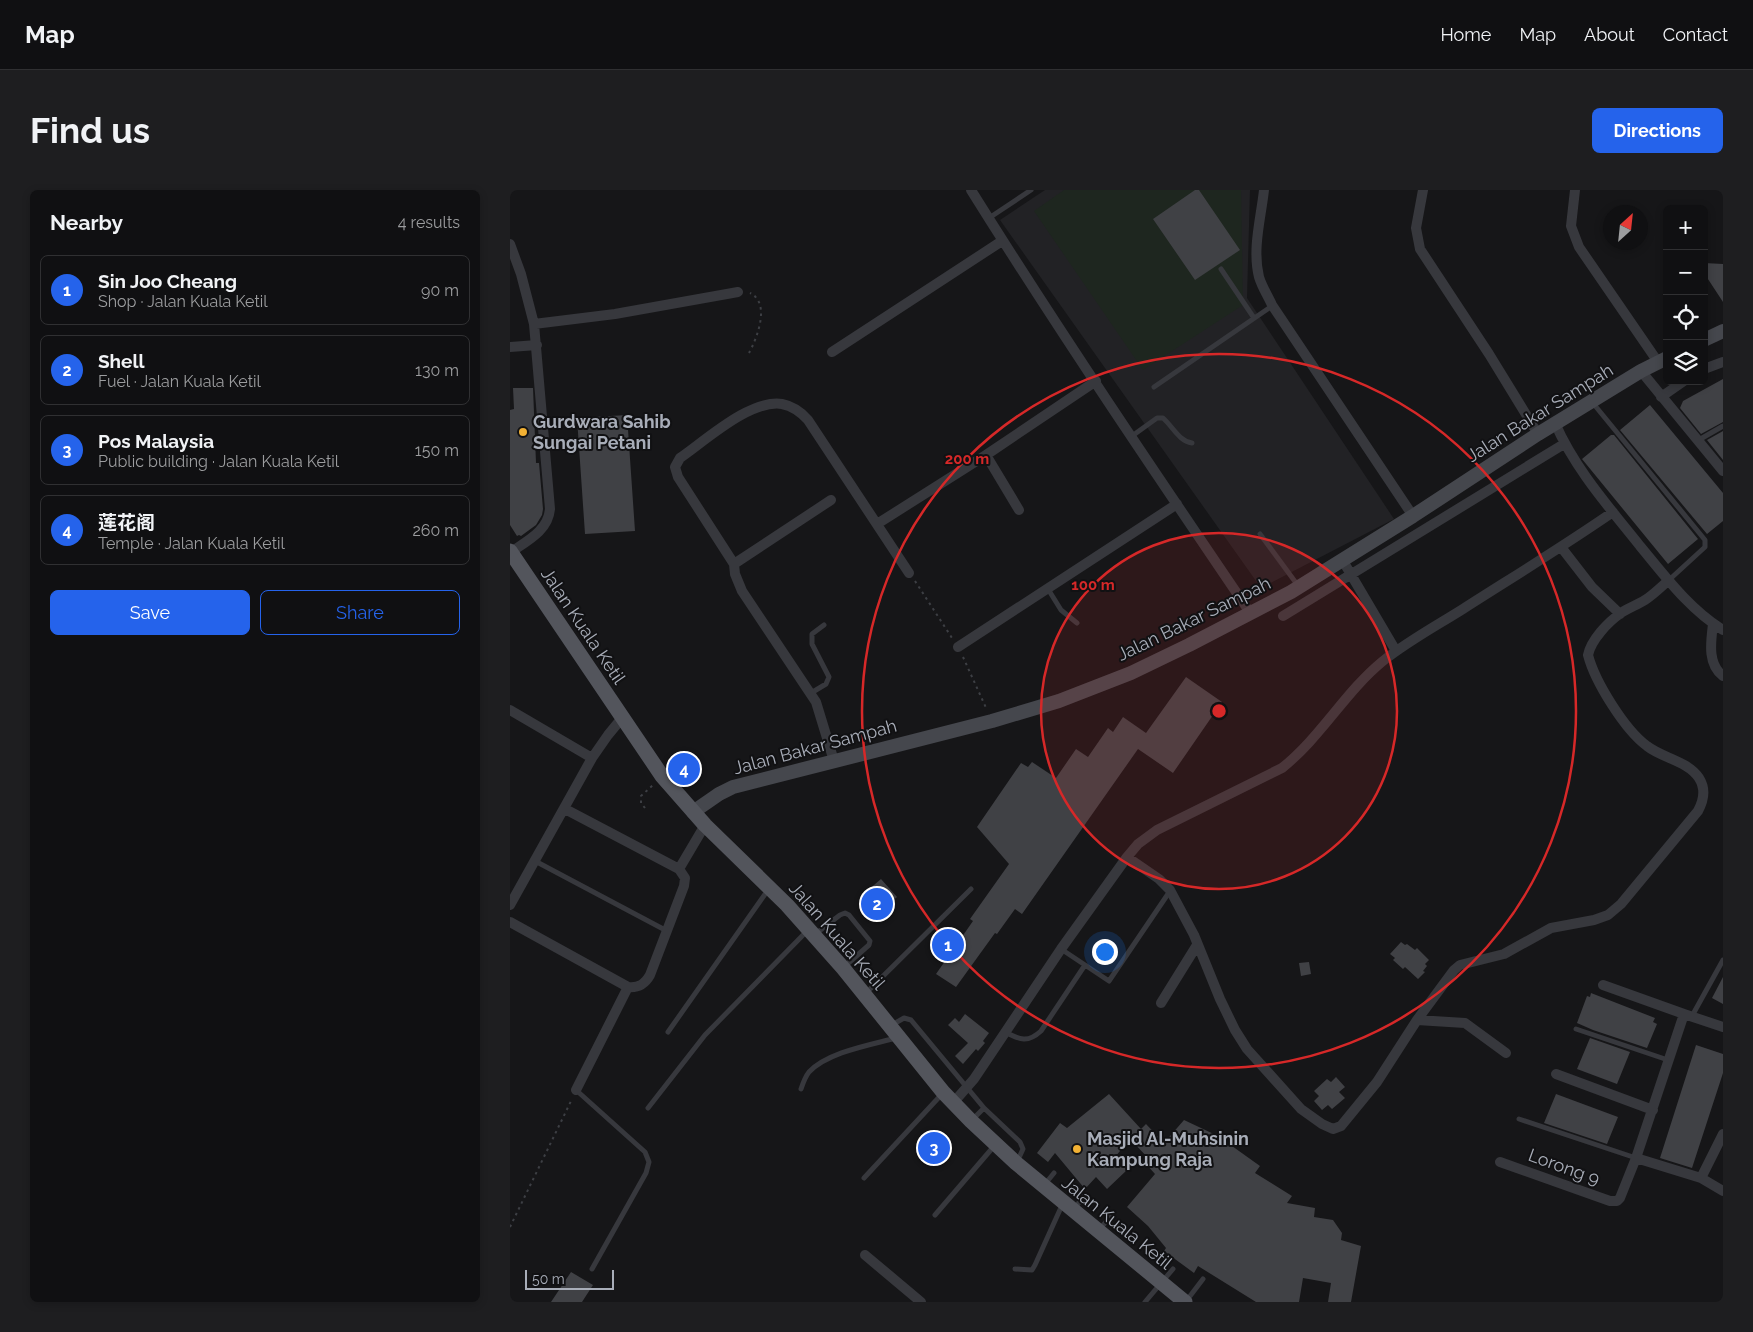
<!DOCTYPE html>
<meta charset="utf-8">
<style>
:root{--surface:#101012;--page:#1e1e20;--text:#f1f3f6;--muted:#9c9d9f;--line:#303032;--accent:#2563eb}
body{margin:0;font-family:Raleway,"Noto Sans SC",sans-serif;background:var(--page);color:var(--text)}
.controls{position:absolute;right:15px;top:15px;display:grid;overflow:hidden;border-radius:8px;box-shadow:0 2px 8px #0003}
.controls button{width:45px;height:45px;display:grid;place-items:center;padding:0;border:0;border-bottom:1px solid var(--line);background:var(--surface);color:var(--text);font:25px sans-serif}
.compass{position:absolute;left:1093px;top:15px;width:45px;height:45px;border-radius:50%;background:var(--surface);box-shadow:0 2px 8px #0003;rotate:27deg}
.scale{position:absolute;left:15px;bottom:12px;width:89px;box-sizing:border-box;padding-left:5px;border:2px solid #a8adb8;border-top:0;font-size:14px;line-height:18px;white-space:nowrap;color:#a8adb8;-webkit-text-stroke:4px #111113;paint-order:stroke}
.you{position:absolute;left:594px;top:761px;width:18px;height:18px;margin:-12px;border:4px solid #fff;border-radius:50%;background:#1a73e8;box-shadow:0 0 0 8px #1a73e833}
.badge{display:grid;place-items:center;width:32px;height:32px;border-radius:50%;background:var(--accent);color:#fff;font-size:16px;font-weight:700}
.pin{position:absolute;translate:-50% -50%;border:2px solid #fff;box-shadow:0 1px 5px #0006}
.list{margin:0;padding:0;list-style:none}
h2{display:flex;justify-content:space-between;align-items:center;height:65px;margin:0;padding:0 20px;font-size:21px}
h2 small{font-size:16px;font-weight:400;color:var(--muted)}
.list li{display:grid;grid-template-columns:32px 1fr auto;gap:15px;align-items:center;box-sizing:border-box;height:70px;margin:0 10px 10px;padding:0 10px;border:1px solid var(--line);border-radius:8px}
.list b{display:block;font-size:19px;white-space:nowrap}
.list p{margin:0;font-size:16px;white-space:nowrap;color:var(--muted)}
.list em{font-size:16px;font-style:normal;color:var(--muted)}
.actions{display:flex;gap:10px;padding:15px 20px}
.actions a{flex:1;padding:11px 0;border:1px solid var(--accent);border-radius:8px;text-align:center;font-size:18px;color:var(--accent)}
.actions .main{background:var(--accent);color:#fff}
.icon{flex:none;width:28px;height:28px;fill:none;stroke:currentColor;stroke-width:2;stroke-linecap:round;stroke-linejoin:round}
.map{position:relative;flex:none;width:1213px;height:1112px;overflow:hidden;border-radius:8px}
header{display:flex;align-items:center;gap:30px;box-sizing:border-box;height:70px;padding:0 25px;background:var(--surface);border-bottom:1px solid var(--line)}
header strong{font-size:24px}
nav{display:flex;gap:28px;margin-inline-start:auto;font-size:18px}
.intro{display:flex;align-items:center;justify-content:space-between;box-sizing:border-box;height:120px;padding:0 30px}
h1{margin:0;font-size:35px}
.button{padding:12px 22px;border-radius:8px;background:var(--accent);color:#fff;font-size:18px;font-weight:700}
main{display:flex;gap:30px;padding:0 30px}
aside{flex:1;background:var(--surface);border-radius:8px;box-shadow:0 2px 8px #0003}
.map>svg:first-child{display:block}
.built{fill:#222225}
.green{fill:#1e261f}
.building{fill:#404145}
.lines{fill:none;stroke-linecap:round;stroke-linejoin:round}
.path{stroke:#3d3f44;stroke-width:2;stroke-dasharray:2.5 4;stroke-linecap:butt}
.lane{stroke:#37383d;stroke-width:5}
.street{stroke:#37383d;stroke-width:10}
.secondary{stroke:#45474d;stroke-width:14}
.primary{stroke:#53555c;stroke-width:15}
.ring{fill:none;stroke:#d62828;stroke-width:2.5}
.poi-dot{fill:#f2b134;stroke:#111113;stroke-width:2}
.labels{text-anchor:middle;stroke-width:4;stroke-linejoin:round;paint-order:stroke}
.street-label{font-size:18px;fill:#a8adb8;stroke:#111113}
.poi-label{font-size:18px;font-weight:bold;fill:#a8adb8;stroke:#111113;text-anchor:start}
.centre{fill:#d62828;stroke:#111113;stroke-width:2.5}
.ring-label{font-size:15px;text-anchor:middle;font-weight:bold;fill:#d62828;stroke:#111113;stroke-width:4;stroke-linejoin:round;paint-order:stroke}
</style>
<header>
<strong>Map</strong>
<nav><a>Home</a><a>Map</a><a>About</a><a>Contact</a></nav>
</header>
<div class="intro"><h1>Find us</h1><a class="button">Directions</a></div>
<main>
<aside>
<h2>Nearby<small>4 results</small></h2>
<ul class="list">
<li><span class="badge">1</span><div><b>Sin Joo Cheang</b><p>Shop · Jalan Kuala Ketil</p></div><em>90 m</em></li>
<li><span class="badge">2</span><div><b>Shell</b><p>Fuel · Jalan Kuala Ketil</p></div><em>130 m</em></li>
<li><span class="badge">3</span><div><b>Pos Malaysia</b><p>Public building · Jalan Kuala Ketil</p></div><em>150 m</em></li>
<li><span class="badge">4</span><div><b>莲花阁</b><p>Temple · Jalan Kuala Ketil</p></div><em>260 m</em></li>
</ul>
<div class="actions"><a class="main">Save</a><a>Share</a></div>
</aside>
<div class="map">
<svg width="1213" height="1112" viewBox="0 0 1213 1112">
<rect width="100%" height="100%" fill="#161618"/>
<!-- built -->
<path class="built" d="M 535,0 L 740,0 L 737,108 L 884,329 L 751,398 L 490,30 Z"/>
<!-- green -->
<path class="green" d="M 554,0 L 731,0 L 733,115 L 633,180 L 524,21 Z"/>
<!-- building -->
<path class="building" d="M 685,0 L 689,0 L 730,60 L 685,90 L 643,29 Z
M 1194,73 L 1213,74 L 1213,112 L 1194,83 Z
M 1213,189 L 1213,232 L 1191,244 L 1170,218 L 1173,211 Z
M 3,198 L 23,198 L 26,273 L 29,273 L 33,319 L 32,325 L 26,335 L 11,346 L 9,345 L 7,346 L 0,335 L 0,220 L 4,219 Z
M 1140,215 L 1213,303 L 1213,331 L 1197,344 L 1110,240 Z
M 117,225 L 125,341 L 75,344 L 67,228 Z
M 1213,241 L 1213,270 L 1197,250 Z
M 1101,245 L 1104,245 L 1188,349 L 1158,374 L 1072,269 Z
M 676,487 L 712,512 L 663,583 L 628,559 L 512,724 L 505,719 L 487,744 L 485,743 L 446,797 L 426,784 L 463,731 L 460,729 L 499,674 L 467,637 L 511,573 L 518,577 L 522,572 L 546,588 L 566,559 L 578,567 L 598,538 L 603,542 L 613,527 L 636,543 Z
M 371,689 L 387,707 L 360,730 L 350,718 L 362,707 L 357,701 Z
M 891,752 L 895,755 L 897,754 L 905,760 L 907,758 L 919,770 L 915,774 L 917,776 L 913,781 L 915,782 L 908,789 L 895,777 L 893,779 L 883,770 L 885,768 L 880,764 Z
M 799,772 L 801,784 L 791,786 L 789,773 Z
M 1213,787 L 1213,814 L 1202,808 Z
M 1081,803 L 1145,828 L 1143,832 L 1147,834 L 1137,858 L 1083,840 L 1067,833 L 1077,806 L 1080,807 Z
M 455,824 L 479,843 L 473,851 L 475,853 L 468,861 L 466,859 L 453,874 L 445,866 L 458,853 L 438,835 L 445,828 L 449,832 Z
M 1080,848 L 1120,862 L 1107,894 L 1067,879 Z
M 1186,855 L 1213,864 L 1213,883 L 1182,978 L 1150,968 Z
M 826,887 L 835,897 L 829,902 L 835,908 L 822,919 L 818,915 L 812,920 L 804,911 L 809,906 L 804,901 L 817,889 L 821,892 Z
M 599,904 L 631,939 L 636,934 L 654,953 L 674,930 L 708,946 L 750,976 L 745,983 L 782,1006 L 777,1013 L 805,1018 L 804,1027 L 823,1030 L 832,1043 L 831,1050 L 851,1056 L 841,1112 L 818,1112 L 821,1093 L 793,1088 L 789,1112 L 746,1112 L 688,1076 L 684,1083 L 654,1061 L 656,1058 L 638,1036 L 617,1017 L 645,984 L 636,974 L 640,970 L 620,949 L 605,967 L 617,980 L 597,999 L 586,987 L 575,999 L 545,963 L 538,972 L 527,963 L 550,933 L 557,938 Z
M 1046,904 L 1108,927 L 1097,954 L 1034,933 Z
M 61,1082 L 83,1095 L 72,1112 L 41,1112 Z"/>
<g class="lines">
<!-- path -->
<path class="path" d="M 239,163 C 247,148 261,113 240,103
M 405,391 L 442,448
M 453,467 L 477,520
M 135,618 L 131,613 L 131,606 L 143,595
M 0,1037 L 62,909"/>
<!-- lane -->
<path class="lane" d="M 479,28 L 521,0
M 711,79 L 744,128
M 644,197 L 762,116
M 1082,212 L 1195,350 L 1195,357 L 1159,390
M 622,246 L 647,228 L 653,228 C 663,237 669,251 682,253
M 1187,251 L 1213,236
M 750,344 L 789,397
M 538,399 L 551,420 L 567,433
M 301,503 L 316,494 L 319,487 L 302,454 L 302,444 L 314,435
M 25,671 L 157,741
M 304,745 L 330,725 L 335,723 L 339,725 L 360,751 L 359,755 L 335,776
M 575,775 L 599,791 L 660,701
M 355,804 L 461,699
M 1182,826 L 1213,770
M 380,836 L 394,828 L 401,830 L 474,918 L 510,952 L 513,959 L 507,972
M 1066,839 L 1158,870
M 158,842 L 258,700
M 495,842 C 510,850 518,853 531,841 L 575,775 L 551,759
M 291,899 C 293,893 295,887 299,882 C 318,862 360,855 386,848
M 66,900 L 135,962 L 139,972 L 136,983 L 82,1079
M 138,918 L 195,845 L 297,741
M 1009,929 L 1126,968
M 462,930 L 474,918
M 354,988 L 432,904
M 535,994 L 544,983
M 564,1019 L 574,1006
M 425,1025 L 485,955
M 589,1040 L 600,1027
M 505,1079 L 522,1080 L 525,1075 L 553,1013
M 677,1110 L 693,1089
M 635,1112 L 663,1079"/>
<!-- street -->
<path class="street" d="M 461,0 C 551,144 646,284 741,424
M 754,0 C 751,28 742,59 749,87 C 752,97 758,106 762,115 L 903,326
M 913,0 L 906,38 L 910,59 L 979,164 L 1028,244
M 1065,0 L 1061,36 L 1069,57 L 1148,172
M 0,54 L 11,84 L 24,134 L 40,319 C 38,341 17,351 1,362
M 24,134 L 105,124 L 228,102
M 0,157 L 27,155
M 322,162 L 492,51
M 1194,179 L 1213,172
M 1131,181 L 1213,281
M 1151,207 L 1174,191
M 1045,233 C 1065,279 1099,317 1130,356 C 1155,386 1179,419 1213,440
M 476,265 L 509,320
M 321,310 L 224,374 L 225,384 L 232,401 L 306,512 L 324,571
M 367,334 L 476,265 L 586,191
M 1051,357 L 1082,397 L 1110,424
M 833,371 L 886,461
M 224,374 L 168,287 L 165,277 L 170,268 C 195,251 240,209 272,214 C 282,216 291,222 298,230 L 399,383
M 773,426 L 1054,254
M 1203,434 C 1201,451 1197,474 1213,486
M 448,457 L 667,314
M 0,520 L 82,568
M 55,619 L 169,679 L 175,688 L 174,696 L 140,785 C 135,794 129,798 118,797
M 617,667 L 649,689 L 660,700 L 684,745 L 710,809 L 725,840 L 737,859 L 791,919 L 812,934 L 823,939 L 831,936 L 867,892 L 907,830 L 944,780 L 950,775 L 994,764 L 1041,738 L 1084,730 L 1098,725 L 1111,714 L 1188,621 C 1194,610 1196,599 1189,588 C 1178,571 1152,568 1137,556 C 1115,540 1085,492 1078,465 C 1081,450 1098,432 1111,423 C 1118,418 1127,415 1135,410 C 1143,405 1151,397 1159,390
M 169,679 L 195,635
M 0,715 L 82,568 L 98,545 L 112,528
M 0,732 L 118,797 L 66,900
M 1093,795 L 1174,824
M 651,813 L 687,755
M 907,830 L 955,833 L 996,863
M 1046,884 L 1143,920
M 443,913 L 464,889 L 551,759 L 617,667 L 628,654 L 647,640 L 772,578 C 811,547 835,502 873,471 C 898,451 926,436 953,419 C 1003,387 1054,356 1103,322
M 1126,968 L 1191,988 L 1213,1001
M 990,972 L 1100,1011 L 1107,1011 L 1110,1008 L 1126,968 L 1174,824 L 1213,837
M 1191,988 L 1213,944
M 355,1065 L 411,1112"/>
<!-- secondary -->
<path class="secondary" d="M 1194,150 L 1213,141
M 183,622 L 209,604 L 223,597 L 482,531 L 549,511 L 621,483 L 679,455 L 781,402 L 903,326 L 1028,244 L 1131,181 L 1157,168"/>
<!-- primary -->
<path class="primary" d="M 0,361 L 152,586 L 195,635 L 277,715 L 333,778 L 433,902 L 461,931 L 506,973 L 675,1112"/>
</g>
<!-- distance rings -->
<circle cx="709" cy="521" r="178" fill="#d62828" fill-opacity=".12"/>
<g class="ring">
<circle cx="709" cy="521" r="178"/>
<circle cx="709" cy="521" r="357"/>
</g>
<!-- markers -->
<g class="poi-dot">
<circle cx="13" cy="242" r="5"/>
<circle cx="567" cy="959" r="5"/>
</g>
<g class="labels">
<!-- street labels -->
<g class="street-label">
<text transform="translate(1030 223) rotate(-32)" y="6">Jalan Bakar Sampah</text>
<text transform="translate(684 429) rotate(-26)" y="6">Jalan Bakar Sampah</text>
<text transform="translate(73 436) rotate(56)" y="6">Jalan Kuala Ketil</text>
<text transform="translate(305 557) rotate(-15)" y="6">Jalan Bakar Sampah</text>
<text transform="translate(327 746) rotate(49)" y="6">Jalan Kuala Ketil</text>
<text transform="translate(1054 977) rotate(20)" y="6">Lorong 9</text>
<text transform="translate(607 1033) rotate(39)" y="6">Jalan Kuala Ketil</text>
</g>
<!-- poi labels -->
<g class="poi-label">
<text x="23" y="238">Gurdwara Sahib<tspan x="23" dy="21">Sungai Petani</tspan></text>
<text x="577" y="955">Masjid Al-Muhsinin<tspan x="577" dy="21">Kampung Raja</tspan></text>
</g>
</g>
<circle cx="709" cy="521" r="8" class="centre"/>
<g class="ring-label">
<text x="457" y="274">200 m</text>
<text x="583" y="400">100 m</text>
</g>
</svg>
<div class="controls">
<button>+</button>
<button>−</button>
<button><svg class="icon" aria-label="locate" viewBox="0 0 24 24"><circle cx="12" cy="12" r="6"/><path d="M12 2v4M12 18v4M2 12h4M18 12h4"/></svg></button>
<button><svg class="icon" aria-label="layers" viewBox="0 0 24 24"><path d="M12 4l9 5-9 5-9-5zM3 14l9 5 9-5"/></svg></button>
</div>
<svg class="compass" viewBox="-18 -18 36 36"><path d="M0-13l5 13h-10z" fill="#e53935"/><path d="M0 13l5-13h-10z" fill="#9c9d9f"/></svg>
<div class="scale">50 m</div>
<div class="you"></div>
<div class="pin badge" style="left:438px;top:755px">1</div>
<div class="pin badge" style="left:367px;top:714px">2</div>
<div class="pin badge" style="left:424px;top:958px">3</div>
<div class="pin badge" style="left:174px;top:579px">4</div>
</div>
</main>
